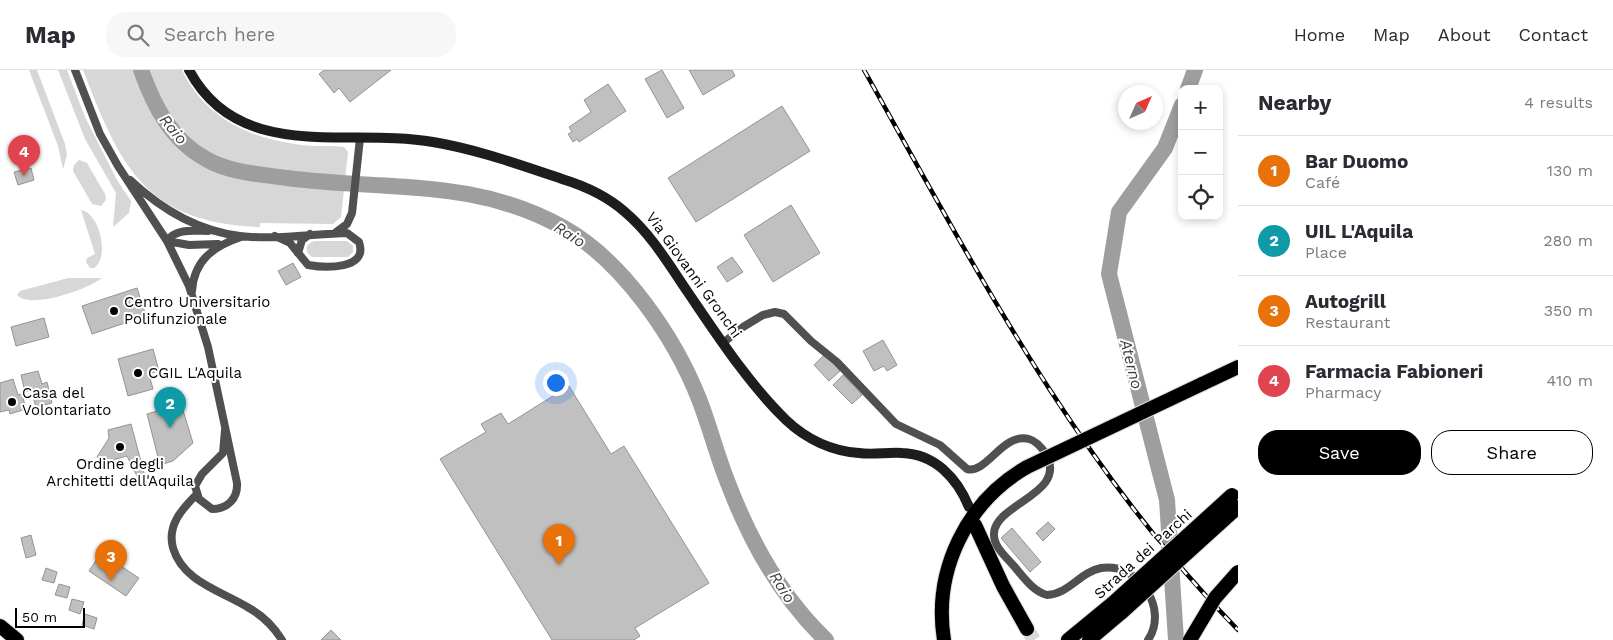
<!DOCTYPE html>
<meta charset="utf-8">
<style>
:root{--surface:#fff;--page:#f7f7f7;--text:#2b2b33;--muted:#7c7c81;--line:#e1e1e2;--accent:#000}
body{margin:0;font-family:"Work Sans",sans-serif;background:var(--page);color:var(--text)}
.controls{position:absolute;right:15px;top:15px;display:grid;overflow:hidden;border-radius:10px;box-shadow:0 2px 8px #0003}
.controls button{width:45px;height:45px;display:grid;place-items:center;padding:0;border:0;border-bottom:1px solid var(--line);background:var(--surface);color:var(--text);font:25px sans-serif}
.compass{position:absolute;left:1118px;top:15px;width:45px;height:45px;border-radius:50%;background:var(--surface);box-shadow:0 2px 8px #0003;rotate:45deg}
.scale{position:absolute;left:15px;bottom:12px;width:70px;box-sizing:border-box;padding-left:5px;border:2px solid #000;border-top:0;font-size:14px;line-height:18px;white-space:nowrap;color:#000;-webkit-text-stroke:4px #fff;paint-order:stroke}
.you{position:absolute;left:555px;top:312px;width:18px;height:18px;margin:-12px;border:4px solid #fff;border-radius:50%;background:#1a73e8;box-shadow:0 0 0 8px #1a73e833}
.badge{display:grid;place-items:center;width:32px;height:32px;border-radius:50%;background:var(--accent);color:#fff;font-size:16px;font-weight:700}
.pin{position:absolute;translate:-50% -41px;filter:drop-shadow(0 1px 2px #0008)}
.pin::after{content:'';position:absolute;top:26px;width:18px;height:15px;background:inherit;clip-path:polygon(0 0,100% 0,50% 100%)}
.list{margin:0;padding:0;list-style:none}
h2{display:flex;justify-content:space-between;align-items:center;height:65px;margin:0;padding:0 20px;font-size:21px}
h2 small{font-size:16px;font-weight:400;color:var(--muted)}
.list li{display:grid;grid-template-columns:32px 1fr auto;gap:15px;align-items:center;box-sizing:border-box;height:70px;padding:0 20px;border-top:1px solid var(--line)}
.list b{display:block;font-size:19px;white-space:nowrap}
.list p{margin:0;font-size:16px;white-space:nowrap;color:var(--muted)}
.list em{font-size:16px;font-style:normal;color:var(--muted)}
.actions{display:flex;gap:10px;padding:15px 20px}
.actions a{flex:1;padding:11px 0;border:1px solid var(--accent);border-radius:20px;text-align:center;font-size:18px;color:var(--accent)}
.actions .main{background:var(--accent);color:#fff}
.icon{flex:none;width:28px;height:28px;fill:none;stroke:currentColor;stroke-width:2;stroke-linecap:round;stroke-linejoin:round}
.map{position:relative;flex:none;width:1238px;height:570px;overflow:hidden}
header{display:flex;align-items:center;gap:30px;box-sizing:border-box;height:70px;padding:0 25px;background:var(--surface);border-bottom:1px solid var(--line)}
header strong{font-size:24px}
nav{display:flex;gap:28px;margin-inline-start:auto;font-size:18px}
.search{width:350px;height:45px;background:var(--page);display:flex;align-items:center;gap:12px;box-sizing:border-box;padding:0 18px;border-radius:20px;color:var(--muted);font-size:19px}
main{display:flex}
aside{flex:1;background:var(--surface)}
.map>svg:first-child{display:block}
.green{fill:#d7d7d7}
.lines{fill:none;stroke-linecap:round;stroke-linejoin:round}
.river{stroke:#9e9e9e;stroke-width:16}
.building{fill:#c0c0c0;stroke:#949494}
.highway-tunnel{stroke:#d9d9d9;stroke-width:14;stroke-dasharray:14 7;stroke-linecap:butt}
.highway-casing{stroke:#dbdbdb;stroke-width:16}
.street{stroke:#505050;stroke-width:8}
.secondary{stroke:#1d1d1d;stroke-width:10}
.highway{stroke:#000;stroke-width:14}
.rail-casing{stroke:#000;stroke-width:4.5}
.rail{stroke:#fff;stroke-width:2.5;stroke-dasharray:8;stroke-linecap:butt}
.highway-bridge-casing{stroke:#dbdbdb;stroke-width:16;stroke-linecap:butt}
.highway-bridge{stroke:#000;stroke-width:14}
.poi-dot{fill:#000;stroke:#fff;stroke-width:2}
.labels{text-anchor:middle;stroke-width:4;stroke-linejoin:round;paint-order:stroke}
.street-label{font-size:15px;fill:#000;stroke:#fff}
.poi-label{font-size:15px;fill:#000;stroke:#fff;text-anchor:start}
.water-label{font-size:16px;font-style:italic;fill:#3f3f3f;stroke:#fff}
</style>
<header>
<strong>Map</strong>
<div class="search"><svg class="icon" aria-label="search" viewBox="0 0 24 24"><circle cx="10" cy="10" r="6"/><path d="M15 15l6 6"/></svg>Search here</div>
<nav><a>Home</a><a>Map</a><a>About</a><a>Contact</a></nav>
</header>
<main>
<div class="map">
<svg width="1238" height="570" viewBox="0 0 1238 570">
<rect width="100%" height="100%" fill="#fff"/>
<!-- green -->
<path class="green" d="M 29,0 L 37,0 L 65,74 L 67,85 L 63,99 L 58,76 Z
M 58,0 L 67,0 L 85,47 L 117,110 L 131,131 L 129,143 L 113,157 L 116,123 L 85,69 Z
M 83,0 L 182,0 C 203,45 247,68 295,74 C 311,77 328,75 344,77 L 348,82 L 341,147 L 333,154 L 260,153 L 260,157 C 145,153 120,96 83,0 Z
M 79,90 L 87,93 L 105,124 L 106,130 L 101,136 L 92,134 L 73,101 L 74,95 Z
M 81,140 C 100,143 110,188 94,198 L 90,198 L 86,192 L 87,188 L 95,184 Z
M 314,171 L 347,171 L 353,176 L 353,182 L 348,187 L 312,187 C 304,182 305,174 314,171 Z
M 68,208 L 102,208 C 88,219 31,240 17,225 L 20,221 Z"/>
<g class="lines">
<!-- river -->
<path class="river" d="M 141,0 C 154,36 171,70 206,89 C 230,103 260,104 287,108 C 385,121 474,107 564,158 C 623,191 675,268 699,329 C 710,357 717,386 728,413 C 750,471 781,527 826,570
M 1188,19 L 1195,0
M 1176,570 L 1167,430 L 1109,204 L 1119,142 L 1165,78 L 1182,35"/>
</g>
<!-- building -->
<path class="building" d="M 324,0 L 391,0 L 350,32 L 339,18 L 334,23 L 319,4 Z
M 662,0 L 684,38 L 667,48 L 645,9 Z
M 689,0 L 732,0 L 735,6 L 703,25 Z
M 608,14 L 626,41 L 579,72 L 577,69 L 573,72 L 568,64 L 572,62 L 569,57 L 591,42 L 584,30 Z
M 782,36 L 810,81 L 696,152 L 668,108 Z
M 31,98 L 34,110 L 18,115 L 14,102 Z
M 791,135 L 820,183 L 773,212 L 744,165 Z
M 732,187 L 743,202 L 727,212 L 717,197 Z
M 293,193 L 301,207 L 286,215 L 278,201 Z
M 137,218 L 146,246 L 92,264 L 82,236 Z
M 44,248 L 49,267 L 16,276 L 11,257 Z
M 883,270 L 897,295 L 887,301 L 884,296 L 874,301 L 863,281 Z
M 153,279 L 159,301 L 149,304 L 153,319 L 128,326 L 118,289 Z
M 825,284 L 840,301 L 829,311 L 814,295 Z
M 38,301 L 42,314 L 47,312 L 52,333 L 36,337 L 31,320 L 25,322 L 21,305 Z
M 843,305 L 862,325 L 852,334 L 833,315 Z
M 13,309 L 18,325 L 22,324 L 26,339 L 10,344 L 9,340 L 0,342 L 0,313 Z
M 569,316 L 611,384 L 624,376 L 709,513 L 635,558 L 640,566 L 634,570 L 552,570 L 440,389 L 486,362 L 481,354 L 501,343 L 508,354 Z
M 181,334 L 193,373 L 173,391 L 160,395 L 147,344 Z
M 131,354 L 147,414 L 142,416 L 127,386 L 105,392 L 97,387 L 109,368 L 108,360 Z
M 1048,452 L 1055,459 L 1043,471 L 1036,463 Z
M 1012,458 L 1041,492 L 1030,502 L 1001,468 Z
M 31,465 L 36,485 L 26,488 L 21,468 Z
M 101,483 L 139,508 L 126,526 L 89,501 Z
M 46,498 L 57,502 L 54,513 L 42,510 Z
M 59,514 L 70,517 L 67,528 L 55,525 Z
M 72,529 L 84,532 L 80,544 L 69,540 Z
M 85,544 L 97,548 L 94,559 L 82,555 Z
M 331,560 L 341,570 L 321,570 Z"/>
<g class="lines">
<!-- highway-tunnel -->
<path class="highway-tunnel" d="M 1027,559 L 1034,570"/>
<!-- highway casing -->
<g class="highway-casing">
<path id="highway" d="M 1202,314 L 1238,297
M 975,455 L 1003,516 L 1027,559
M 0,556 L 17,570
M 944,570 C 933,501 966,432 1027,397
M 1068,570 L 1113,533
M 1089,570 L 1121,543"/>
</g>
<!-- street -->
<path class="street" d="M 75,0 L 100,64 L 118,96 L 167,171 L 189,216 L 208,277 L 237,413 C 238,429 227,439 212,439 L 199,429 L 195,416 L 202,404 L 223,383 L 225,360
M 130,110 C 161,139 197,161 240,166 C 274,170 313,164 347,163 L 359,172 C 369,200 325,198 308,195 L 290,173 L 275,166
M 335,163 L 347,154 L 352,143 L 360,68
M 167,171 C 176,158 194,161 208,161
M 167,171 L 189,175 L 218,174
M 298,183 L 302,170 L 310,164
M 192,221 C 194,190 214,176 241,167
M 723,273 L 743,257 L 763,245 L 775,242 L 784,244 L 811,271 L 837,292 L 896,354 L 940,375 L 967,399 C 987,404 1003,362 1029,369 C 1036,371 1042,378 1046,384 C 1068,424 996,433 994,463 C 993,476 1005,486 1013,495 C 1022,505 1032,521 1047,525 C 1069,524 1080,502 1101,498 C 1139,492 1169,539 1148,570
M 196,425 C 181,440 167,456 173,478 C 183,512 222,521 249,538 C 263,546 274,557 282,570"/>
<!-- secondary -->
<path class="secondary" d="M 189,0 C 239,94 348,57 433,72 C 476,79 520,95 562,109 C 585,116 607,126 625,142 C 651,164 668,193 687,221 C 717,265 748,313 786,350 C 806,369 832,381 859,383 C 873,385 888,382 902,383 C 935,384 957,408 969,437"/>
<!-- highway -->
<use href="#highway" class="highway"/>
<!-- rail casing -->
<g class="rail-casing">
<path id="rail" d="M 864,0 C 975,198 1078,396 1238,560"/>
</g>
<!-- rail -->
<use href="#rail" class="rail"/>
<!-- highway-bridge casing -->
<g class="highway-bridge-casing">
<path id="highway-bridge" d="M 1027,397 L 1202,314
M 1113,533 L 1232,425
M 1121,543 L 1238,437
M 1190,570 L 1215,528 L 1238,502"/>
</g>
<!-- highway-bridge -->
<use href="#highway-bridge" class="highway-bridge"/>
</g>
<!-- markers -->
<g class="poi-dot">
<circle cx="114" cy="241" r="5"/>
<circle cx="138" cy="303" r="5"/>
<circle cx="12" cy="332" r="5"/>
<circle cx="120" cy="377" r="5"/>
</g>
<g class="labels">
<!-- street labels -->
<g class="street-label">
<text transform="translate(694 205) rotate(54)" y="5">Via Giovanni Gronchi</text>
<text transform="translate(1143 484) rotate(-42)" y="5">Strada dei Parchi</text>
</g>
<!-- poi labels -->
<g class="poi-label">
<text x="124" y="237">Centro Universitario<tspan x="124" dy="17">Polifunzionale</tspan></text>
<text x="148" y="308">CGIL L'Aquila</text>
<text x="22" y="328">Casa del<tspan x="22" dy="17">Volontariato</tspan></text>
<text x="120" y="399" text-anchor="middle">Ordine degli<tspan x="120" dy="17">Architetti dell'Aquila</tspan></text>
</g>
<!-- water labels -->
<g class="water-label">
<text transform="translate(174 59) rotate(50)" y="6">Raio</text>
<text transform="translate(570 164) rotate(32)" y="6">Raio</text>
<text transform="translate(1132 294) rotate(76)" y="6">Aterno</text>
<text transform="translate(783 517) rotate(58)" y="6">Raio</text>
</g>
</g>
</svg>
<div class="controls">
<button>+</button>
<button>−</button>
<button><svg class="icon" aria-label="locate" viewBox="0 0 24 24"><circle cx="12" cy="12" r="6"/><path d="M12 2v4M12 18v4M2 12h4M18 12h4"/></svg></button>
</div>
<svg class="compass" viewBox="-18 -18 36 36"><path d="M0-13l5 13h-10z" fill="#e53935"/><path d="M0 13l5-13h-10z" fill="#7c7c81"/></svg>
<div class="scale">50 m</div>
<div class="you"></div>
<div class="pin badge" style="left:559px;top:495px;background:#e8710a">1</div>
<div class="pin badge" style="left:170px;top:358px;background:#0f9aa8">2</div>
<div class="pin badge" style="left:111px;top:511px;background:#e8710a">3</div>
<div class="pin badge" style="left:24px;top:106px;background:#e0444e">4</div>
</div>
<aside>
<h2>Nearby<small>4 results</small></h2>
<ul class="list">
<li><span class="badge" style="background:#e8710a">1</span><div><b>Bar Duomo</b><p>Café</p></div><em>130 m</em></li>
<li><span class="badge" style="background:#0f9aa8">2</span><div><b>UIL L'Aquila</b><p>Place</p></div><em>280 m</em></li>
<li><span class="badge" style="background:#e8710a">3</span><div><b>Autogrill</b><p>Restaurant</p></div><em>350 m</em></li>
<li><span class="badge" style="background:#e0444e">4</span><div><b>Farmacia Fabioneri</b><p>Pharmacy</p></div><em>410 m</em></li>
</ul>
<div class="actions"><a class="main">Save</a><a>Share</a></div>
</aside>
</main>
